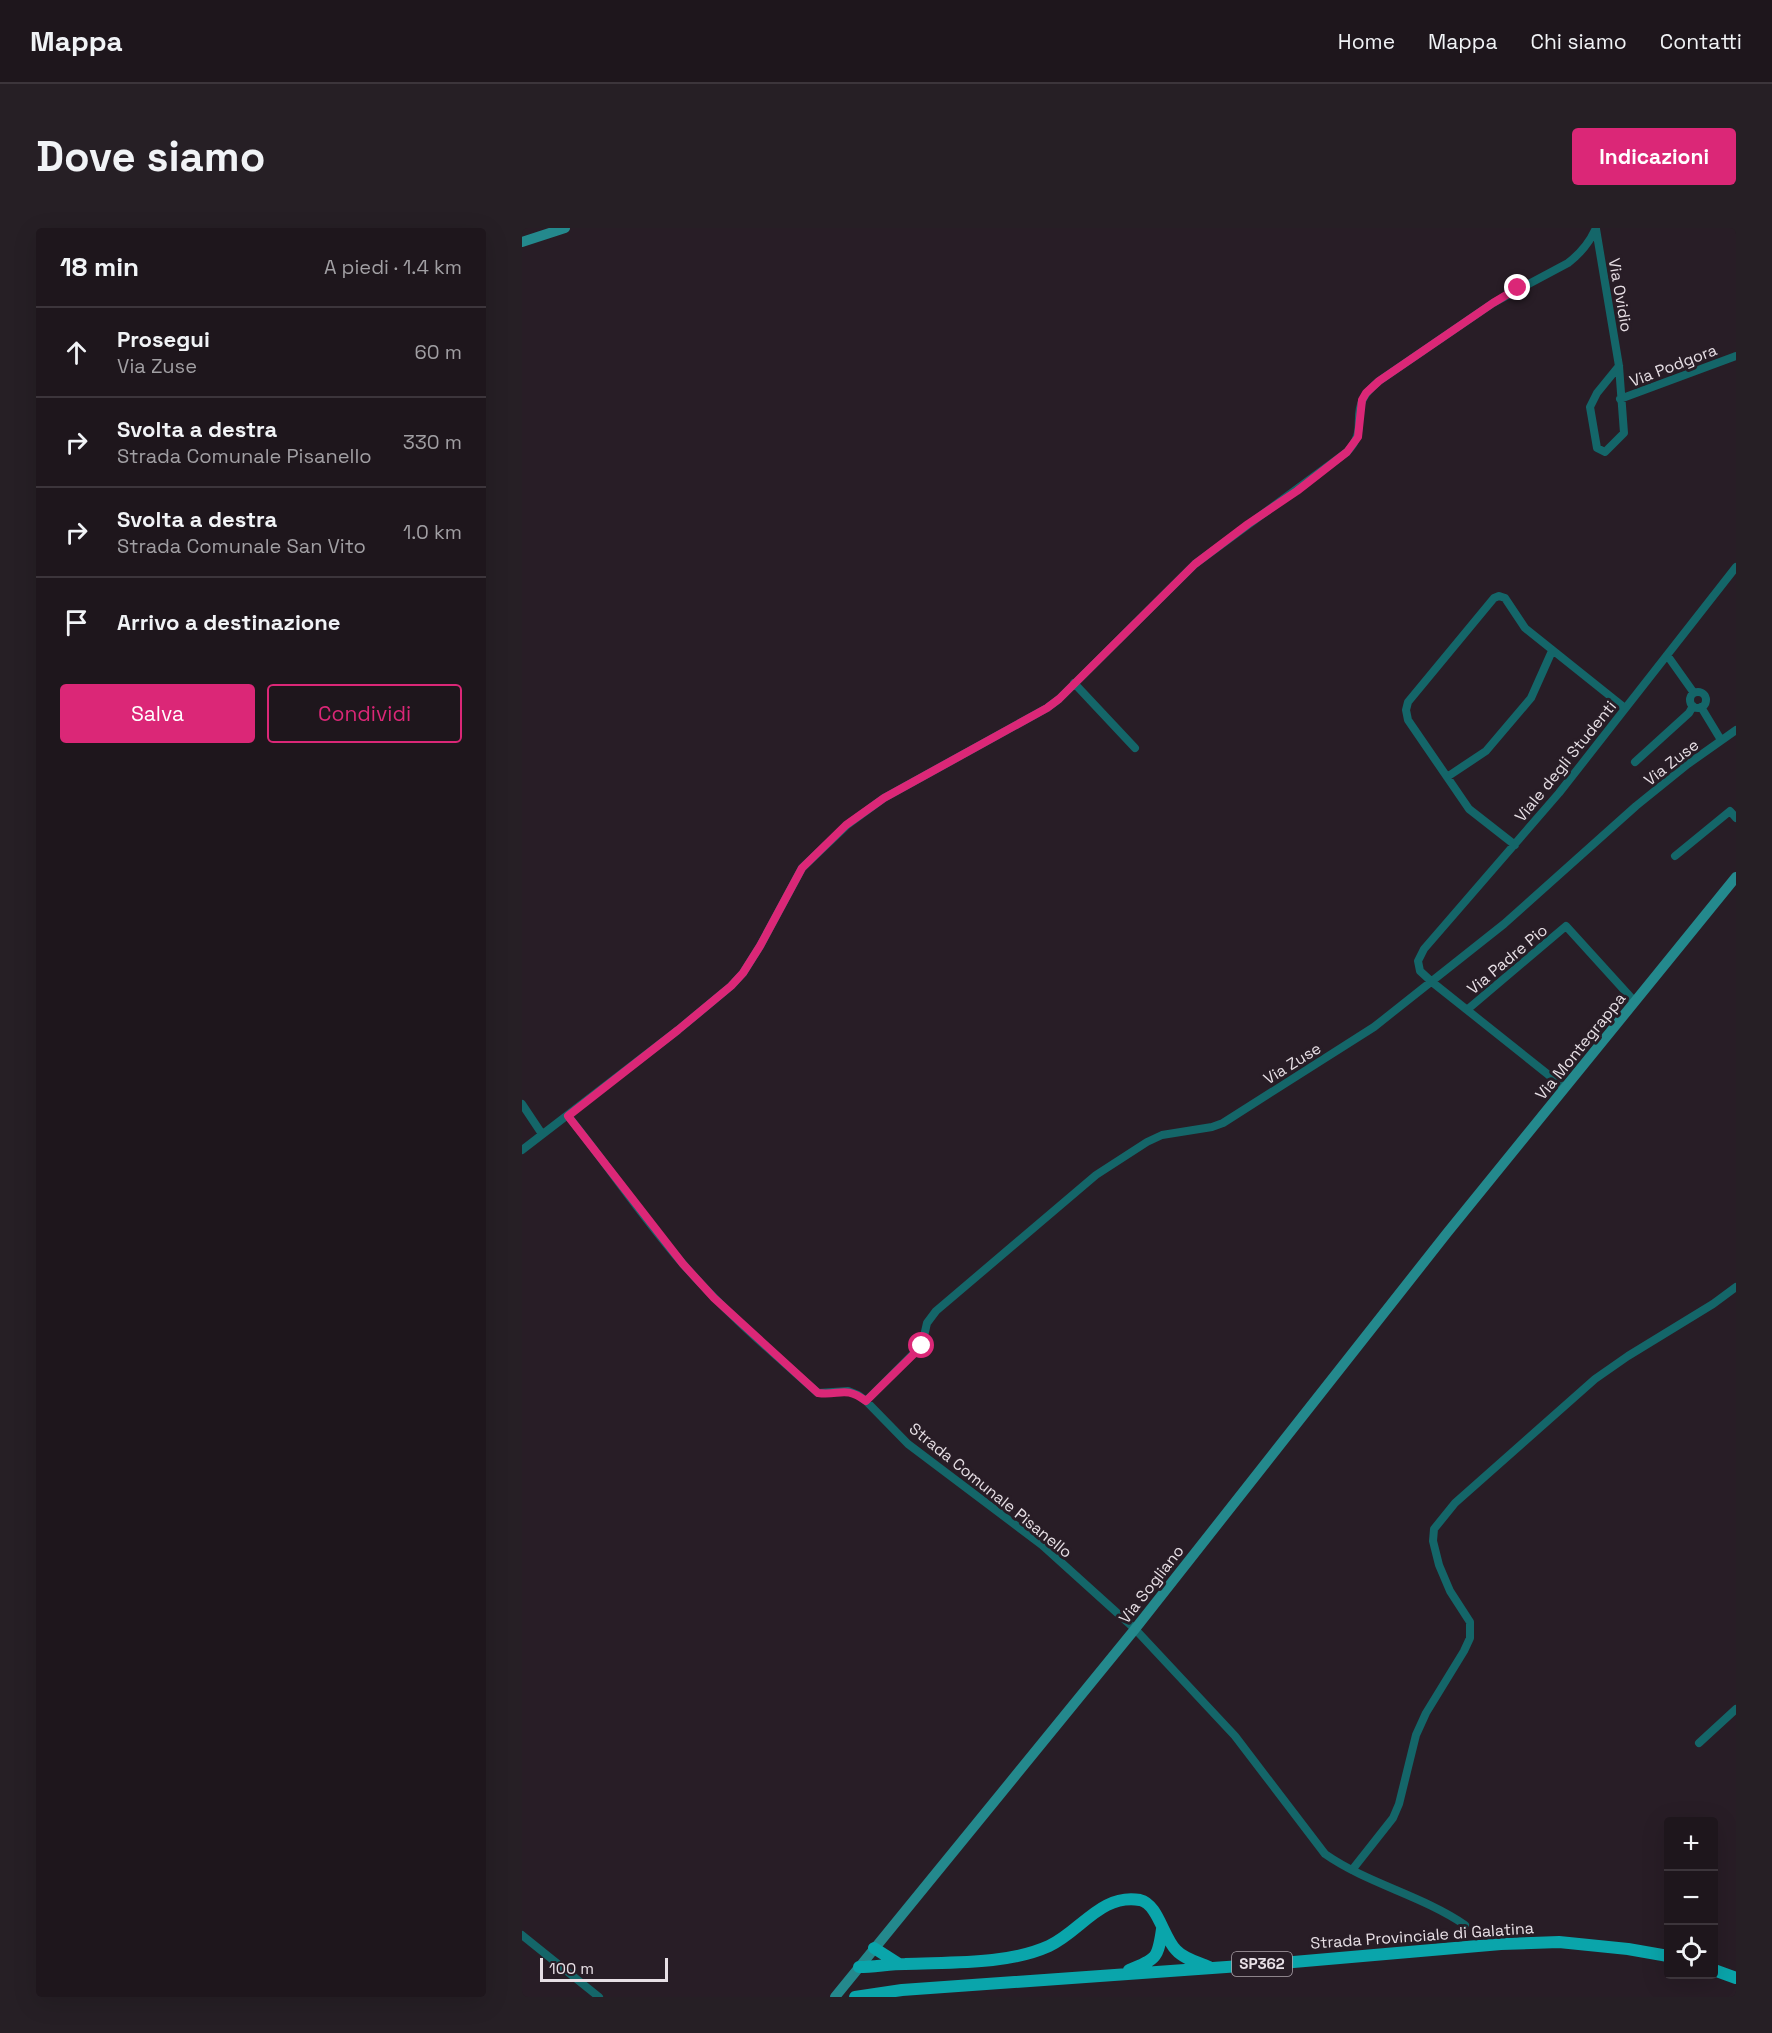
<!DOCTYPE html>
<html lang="it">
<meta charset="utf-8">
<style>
:root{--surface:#1e161c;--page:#261f25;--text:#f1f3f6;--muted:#a19fa3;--line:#3c353b;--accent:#db2777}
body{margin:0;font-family:"Space Grotesk",sans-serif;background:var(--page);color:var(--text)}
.controls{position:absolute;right:18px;bottom:18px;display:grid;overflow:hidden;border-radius:6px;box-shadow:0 6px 24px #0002}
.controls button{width:54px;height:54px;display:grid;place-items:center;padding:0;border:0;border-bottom:2px solid var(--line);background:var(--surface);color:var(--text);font:30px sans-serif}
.scale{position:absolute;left:18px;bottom:15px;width:128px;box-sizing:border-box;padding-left:6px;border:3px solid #e7dfe5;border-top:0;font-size:16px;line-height:21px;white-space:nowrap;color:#e7dfe5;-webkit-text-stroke:4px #281d26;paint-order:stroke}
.stop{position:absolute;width:18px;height:18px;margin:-14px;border:4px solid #db2777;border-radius:50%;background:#fff}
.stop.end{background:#db2777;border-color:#fff;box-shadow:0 2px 6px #0008}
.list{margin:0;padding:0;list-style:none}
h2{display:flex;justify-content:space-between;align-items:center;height:78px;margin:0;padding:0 24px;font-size:26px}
h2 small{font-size:20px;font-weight:400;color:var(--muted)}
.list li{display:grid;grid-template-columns:39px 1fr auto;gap:18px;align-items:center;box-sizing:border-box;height:90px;padding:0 24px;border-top:2px solid var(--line)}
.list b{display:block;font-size:22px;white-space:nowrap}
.list p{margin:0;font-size:20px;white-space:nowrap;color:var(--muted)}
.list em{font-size:20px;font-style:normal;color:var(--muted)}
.actions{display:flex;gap:12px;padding:18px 24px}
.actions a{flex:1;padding:14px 0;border:2px solid var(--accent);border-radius:6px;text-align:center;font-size:21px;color:var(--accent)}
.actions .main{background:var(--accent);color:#fff}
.icon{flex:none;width:33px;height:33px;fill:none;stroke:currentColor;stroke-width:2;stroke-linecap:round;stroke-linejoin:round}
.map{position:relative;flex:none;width:1214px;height:1769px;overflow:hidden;border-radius:6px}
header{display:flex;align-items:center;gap:36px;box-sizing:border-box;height:84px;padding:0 30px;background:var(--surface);border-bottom:2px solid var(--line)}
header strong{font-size:28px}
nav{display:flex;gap:33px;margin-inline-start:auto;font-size:21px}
.intro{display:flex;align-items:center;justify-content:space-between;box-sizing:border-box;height:144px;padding:0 36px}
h1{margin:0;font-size:42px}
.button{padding:15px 27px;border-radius:6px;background:var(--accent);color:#fff;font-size:21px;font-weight:700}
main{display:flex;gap:36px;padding:0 36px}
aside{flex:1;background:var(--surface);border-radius:6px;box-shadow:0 6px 24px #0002}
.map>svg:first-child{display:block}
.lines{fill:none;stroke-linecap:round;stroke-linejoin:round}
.street{stroke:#146669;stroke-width:8}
.secondary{stroke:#24898d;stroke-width:10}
.primary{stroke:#0aa5ab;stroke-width:12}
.route{stroke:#db2777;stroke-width:8}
.labels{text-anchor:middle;stroke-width:6;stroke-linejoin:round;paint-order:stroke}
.shield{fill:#281d26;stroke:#aea5ac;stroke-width:1.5}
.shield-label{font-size:15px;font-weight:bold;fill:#e7dfe5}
.street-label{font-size:16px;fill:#e7dfe5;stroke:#281d26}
</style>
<header>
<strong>Mappa</strong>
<nav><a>Home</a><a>Mappa</a><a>Chi siamo</a><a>Contatti</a></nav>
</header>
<div class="intro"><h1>Dove siamo</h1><a class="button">Indicazioni</a></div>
<main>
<aside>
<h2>18 min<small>A piedi · 1.4 km</small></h2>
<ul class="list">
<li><svg class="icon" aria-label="ahead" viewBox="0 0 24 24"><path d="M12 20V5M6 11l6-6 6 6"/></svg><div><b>Prosegui</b><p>Via Zuse</p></div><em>60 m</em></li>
<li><svg class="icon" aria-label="right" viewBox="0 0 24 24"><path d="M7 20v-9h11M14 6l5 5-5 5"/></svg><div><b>Svolta a destra</b><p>Strada Comunale Pisanello</p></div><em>330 m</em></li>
<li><svg class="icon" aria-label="right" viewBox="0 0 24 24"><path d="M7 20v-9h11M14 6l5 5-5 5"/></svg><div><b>Svolta a destra</b><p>Strada Comunale San Vito</p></div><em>1.0 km</em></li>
<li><svg class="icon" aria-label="arrive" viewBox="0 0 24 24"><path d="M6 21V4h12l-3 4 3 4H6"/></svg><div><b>Arrivo a destinazione</b></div></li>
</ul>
<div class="actions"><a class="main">Salva</a><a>Condividi</a></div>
</aside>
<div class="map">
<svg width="1214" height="1769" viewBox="0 0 1214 1769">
<rect width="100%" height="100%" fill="#281d26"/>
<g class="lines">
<!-- street -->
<path class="street" d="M 1074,1 L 1097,138 L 1102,205 L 1083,224 L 1075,220 L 1068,179 L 1075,165 L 1097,138
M 1098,171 L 1214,128
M 1145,427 L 1172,465
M 552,455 L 613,520
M1168 472a8 8 0 1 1 16 0a8 8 0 1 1-16 0Z
M 1179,479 L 1199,512
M 1113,534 L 1167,485 L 1171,478
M 925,549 L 964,523 L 1009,470 L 1030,423
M 993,617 L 947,581 L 886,492 L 884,482 L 886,474 L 972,370 L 977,368 L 983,370 L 1003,400 L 1103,480
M 1153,628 L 1208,583 L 1214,590
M 946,781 L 1044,698 L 1113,774
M 1043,860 L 910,754 L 898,743 L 896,733 L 902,721 L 1037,565 L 1214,339
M 0,876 L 20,906
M 46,888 C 85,936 120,989 161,1036 C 202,1083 249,1123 296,1165 L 326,1163 L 336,1167 L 344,1173 L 386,1216 L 520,1317 L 613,1401 L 713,1508 L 803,1626 C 846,1656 899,1667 943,1697
M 0,922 L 156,802 L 209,758 L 221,745 L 238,718 L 280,640 L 325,597 L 362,570 L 525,480 L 537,471 L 673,336 L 825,224 C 845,203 831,191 841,171 C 845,163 851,158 857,153 L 971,75 L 1046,35 C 1059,25 1068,14 1074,0
M 344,1173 L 400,1117 L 405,1095 L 414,1083 L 574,947 L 625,914 L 640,907 L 690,899 L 701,895 L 852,799 L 982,696 L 1114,578 L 1166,536 L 1214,502
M 1177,1515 L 1214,1481
M 830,1642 L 871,1590 L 877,1576 L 894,1507 L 904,1485 L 942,1423 L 948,1410 L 948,1394 L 928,1363 L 917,1337 L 911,1313 L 912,1301 L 933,1275 L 1073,1151 L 1106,1128 L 1191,1076 L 1214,1059
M 0,1707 L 77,1769"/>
<!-- secondary -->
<path class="secondary" d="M 0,14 L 43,0
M 313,1769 L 613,1401 L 925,1005 L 1214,649"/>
<!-- primary -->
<path class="primary" d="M 352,1720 L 377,1736
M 337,1739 C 353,1739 367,1736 383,1736 C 428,1734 485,1737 527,1718 C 558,1704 579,1665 618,1672 C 636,1676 641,1709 654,1722 C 662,1731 676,1734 687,1739
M 607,1742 C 635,1731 636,1730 640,1701
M 1192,1742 L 1214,1750
M 333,1769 L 380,1762 L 760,1735 L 979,1716 L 1037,1714 L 1106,1721 L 1146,1728"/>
</g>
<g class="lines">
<!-- route -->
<path class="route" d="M 400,1118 L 344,1173 C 322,1157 318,1168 296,1165 L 192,1070 L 161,1036 L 46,888 L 156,802 L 209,758 L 221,745 L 238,718 L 280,640 L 324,597 L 362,570 L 525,480 L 537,471 L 673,336 L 726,296 L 775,263 L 825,224 L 836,209 L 840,172 L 844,165 L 857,153 L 971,75 L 996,60"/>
</g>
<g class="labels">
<!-- shield labels -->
<rect class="shield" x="710" y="1724" width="60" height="24" rx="4.5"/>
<g class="shield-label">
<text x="740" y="1741">SP362</text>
</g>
<!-- street labels -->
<g class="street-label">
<text transform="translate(1099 67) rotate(80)" y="6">Via Ovidio</text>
<text transform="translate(1151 137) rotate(-21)" y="6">Via Podgora</text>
<text transform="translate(1043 533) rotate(-51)" y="6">Viale degli Studenti</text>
<text transform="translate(1149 534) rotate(-38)" y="6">Via Zuse</text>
<text transform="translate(985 731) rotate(-40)" y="6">Via Padre Pio</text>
<text transform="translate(1058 818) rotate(-51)" y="6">Via Montegrappa</text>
<text transform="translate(770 835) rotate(-32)" y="6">Via Zuse</text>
<text transform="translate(469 1262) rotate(39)" y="6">Strada Comunale Pisanello</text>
<text transform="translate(629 1356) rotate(-52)" y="6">Via Sogliano</text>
<text transform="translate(900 1707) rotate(-4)" y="6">Strada Provinciale di Galatina</text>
</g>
</g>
</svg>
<div class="controls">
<button>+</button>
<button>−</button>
<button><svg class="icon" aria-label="locate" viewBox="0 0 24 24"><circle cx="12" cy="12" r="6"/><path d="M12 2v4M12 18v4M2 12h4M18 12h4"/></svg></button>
</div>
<div class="scale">100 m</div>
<div class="stop" style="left:400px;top:1118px"></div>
<div class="stop end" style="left:996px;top:60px"></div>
</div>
</main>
